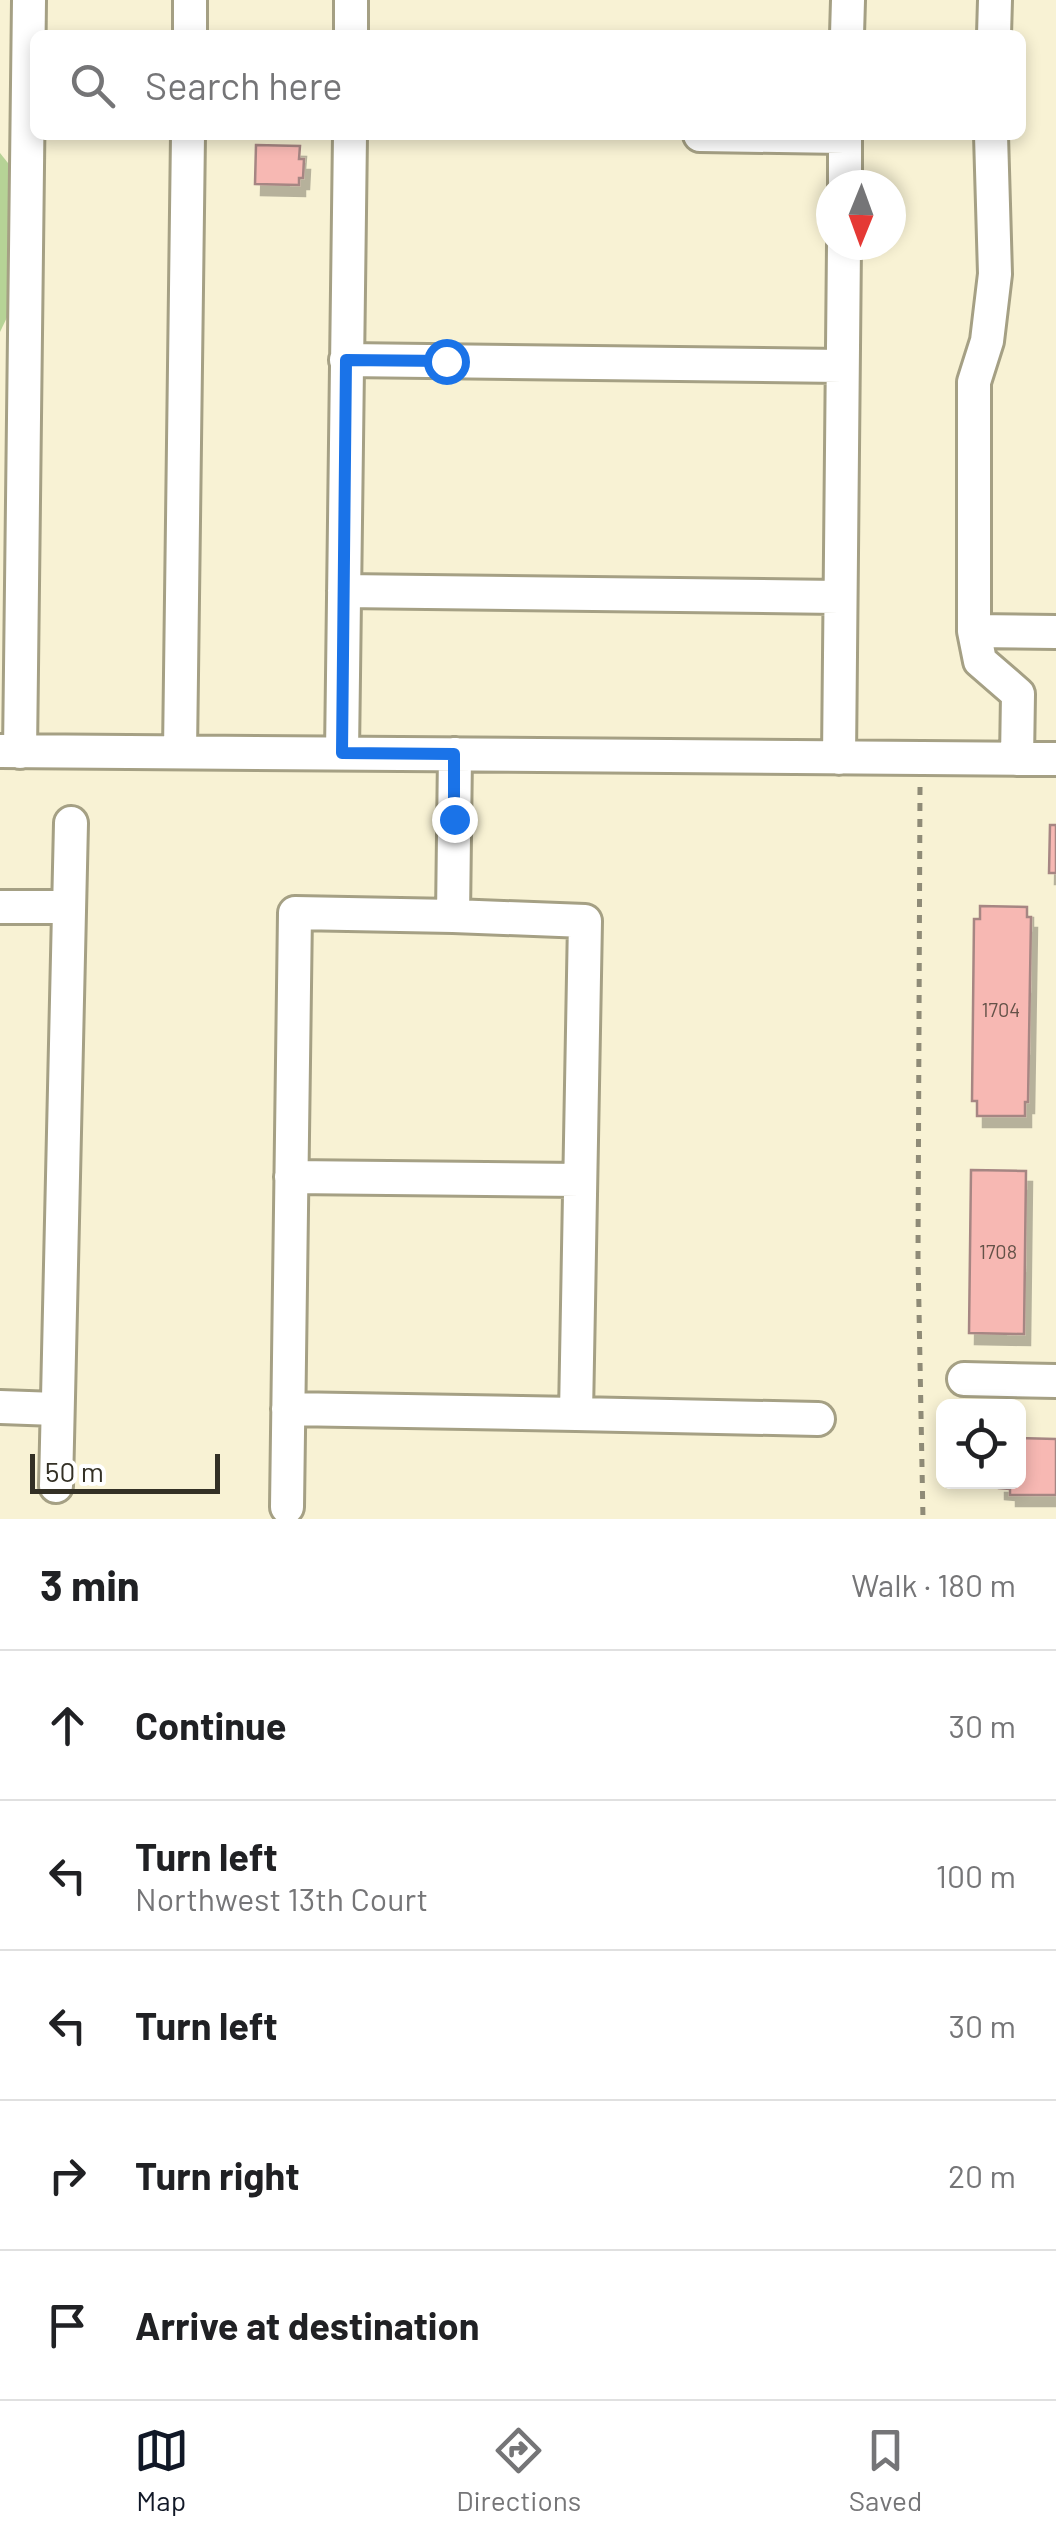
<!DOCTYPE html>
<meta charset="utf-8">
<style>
:root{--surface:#fff;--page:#f2f2f2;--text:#202124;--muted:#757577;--line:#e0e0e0;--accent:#111827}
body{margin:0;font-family:Barlow,sans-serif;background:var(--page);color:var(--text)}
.controls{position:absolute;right:30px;bottom:30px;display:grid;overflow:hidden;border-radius:15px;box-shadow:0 5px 15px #0003}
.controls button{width:90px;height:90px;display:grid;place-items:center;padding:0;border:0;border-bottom:2px solid var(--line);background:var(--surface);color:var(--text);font:50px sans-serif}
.compass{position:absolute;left:816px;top:170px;width:90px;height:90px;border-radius:50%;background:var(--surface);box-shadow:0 5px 15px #0003;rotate:181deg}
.scale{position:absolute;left:30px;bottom:25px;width:190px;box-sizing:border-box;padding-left:10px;border:5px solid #333025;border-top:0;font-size:28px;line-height:35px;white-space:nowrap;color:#333025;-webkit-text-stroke:8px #fff;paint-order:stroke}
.stop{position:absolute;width:30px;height:30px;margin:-22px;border:8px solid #1a73e8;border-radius:50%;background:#fff}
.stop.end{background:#1a73e8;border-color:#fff;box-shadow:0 2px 10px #0008}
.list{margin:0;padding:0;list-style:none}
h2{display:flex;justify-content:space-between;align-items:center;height:130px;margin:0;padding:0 40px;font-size:42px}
h2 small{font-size:32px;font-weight:400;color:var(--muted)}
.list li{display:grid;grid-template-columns:65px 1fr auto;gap:30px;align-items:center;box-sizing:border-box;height:150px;padding:0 40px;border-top:2px solid var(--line)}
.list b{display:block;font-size:38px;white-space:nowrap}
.list p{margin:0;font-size:32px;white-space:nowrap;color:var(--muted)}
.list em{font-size:32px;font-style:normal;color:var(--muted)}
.icon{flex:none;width:55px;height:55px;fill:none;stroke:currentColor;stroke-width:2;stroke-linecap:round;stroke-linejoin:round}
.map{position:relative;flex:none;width:1056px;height:1519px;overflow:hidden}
.search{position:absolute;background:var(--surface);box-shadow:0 5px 15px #0003;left:30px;right:30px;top:30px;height:110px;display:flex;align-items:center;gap:25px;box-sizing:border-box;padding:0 35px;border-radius:15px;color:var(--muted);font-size:38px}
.sheet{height:880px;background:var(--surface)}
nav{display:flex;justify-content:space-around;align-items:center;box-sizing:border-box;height:140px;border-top:2px solid var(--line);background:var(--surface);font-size:28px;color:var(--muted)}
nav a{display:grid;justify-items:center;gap:5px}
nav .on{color:var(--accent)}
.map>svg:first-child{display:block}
.green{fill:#b6d396}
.building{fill:#f7b8b3;stroke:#a68683;stroke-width:2.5;filter:url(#shadow)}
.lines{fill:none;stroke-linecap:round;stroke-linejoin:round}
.minor-casing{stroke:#a5a084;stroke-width:38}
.path{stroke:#8f8b77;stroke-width:5;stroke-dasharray:8 8;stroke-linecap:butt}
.minor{stroke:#fff;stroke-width:32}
.route{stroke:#1a73e8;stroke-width:12}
.labels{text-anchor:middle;stroke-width:8;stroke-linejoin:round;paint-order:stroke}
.number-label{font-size:20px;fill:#645248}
</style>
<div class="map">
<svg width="1056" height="1519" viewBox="0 0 1056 1519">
<defs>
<filter id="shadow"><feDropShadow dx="6" dy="11" stdDeviation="0" flood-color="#0004"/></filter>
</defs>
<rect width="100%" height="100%" fill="#f8f2d4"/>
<!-- green -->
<path class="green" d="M 0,153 L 12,168 L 11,309 L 0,332 Z"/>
<!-- building -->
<path class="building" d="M 256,145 L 300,146 L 299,159 L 304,159 L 303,178 L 299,178 L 299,185 L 255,184 Z
M 1050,825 L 1056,825 L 1056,873 L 1049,873 Z
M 980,906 L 1027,907 L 1027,917 L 1031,917 L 1028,1102 L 1025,1102 L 1025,1116 L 977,1116 L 977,1101 L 972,1101 L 974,919 L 980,919 Z
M 971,1170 L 1026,1171 L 1024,1334 L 969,1333 Z
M 1018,1438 L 1056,1439 L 1056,1495 L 1010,1495 L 1010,1489 L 999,1488 L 999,1482 L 1018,1482 Z"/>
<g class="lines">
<!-- minor casing -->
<g class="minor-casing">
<path id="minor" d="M 190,35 L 190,0
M 351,35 L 351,0
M 847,35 L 848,0
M 994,35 L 995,0
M 700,135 L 845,137
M 991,135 L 995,274 L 987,341 L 974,382 L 974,631 L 980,661 L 1018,694 L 1017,759
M 845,185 L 845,135
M 346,360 L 842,366
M 344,591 L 839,597
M 974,631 L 1056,632
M 0,751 L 1056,759
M 20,752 L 29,0
M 180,752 L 188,135
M 342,753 L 350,135
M 839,758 L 844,245
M 0,907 L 67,907
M 291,1177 L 580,1180
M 964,1379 L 1056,1381
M 0,1407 L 56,1409
M 288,1409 L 576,1414 L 585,921 L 453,916
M 576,1414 L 818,1419
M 56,1486 L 71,823
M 287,1507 L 295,913 L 453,916 L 455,754"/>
</g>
<!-- path -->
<path class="path" d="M 920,787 L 918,1257 L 923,1519"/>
<!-- minor -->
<use href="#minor" class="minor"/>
</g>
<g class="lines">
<!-- route -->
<path class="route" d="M 446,361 L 346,360 L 342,753 L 454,754 L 454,819"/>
</g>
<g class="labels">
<!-- number labels -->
<g class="number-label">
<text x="1001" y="1017">1704</text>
<text x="998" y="1259">1708</text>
</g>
</g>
</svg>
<div class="controls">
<button><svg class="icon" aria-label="locate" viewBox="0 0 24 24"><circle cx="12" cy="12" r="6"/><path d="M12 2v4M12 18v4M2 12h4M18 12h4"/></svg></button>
</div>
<svg class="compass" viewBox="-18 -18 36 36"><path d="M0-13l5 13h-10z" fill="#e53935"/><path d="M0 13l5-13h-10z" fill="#757577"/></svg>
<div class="scale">50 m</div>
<div class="stop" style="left:446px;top:361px"></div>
<div class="stop end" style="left:454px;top:819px"></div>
<div class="search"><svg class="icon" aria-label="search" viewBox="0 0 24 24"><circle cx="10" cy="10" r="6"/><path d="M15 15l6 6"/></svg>Search here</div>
</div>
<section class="sheet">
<h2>3 min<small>Walk · 180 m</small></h2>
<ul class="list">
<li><svg class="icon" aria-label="ahead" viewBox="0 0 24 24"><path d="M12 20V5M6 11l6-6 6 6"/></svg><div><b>Continue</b></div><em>30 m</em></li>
<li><svg class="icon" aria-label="left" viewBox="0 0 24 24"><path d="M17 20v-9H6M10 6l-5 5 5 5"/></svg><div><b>Turn left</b><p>Northwest 13th Court</p></div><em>100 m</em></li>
<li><svg class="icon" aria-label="left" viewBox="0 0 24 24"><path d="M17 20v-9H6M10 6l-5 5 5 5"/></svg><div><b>Turn left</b></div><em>30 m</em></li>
<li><svg class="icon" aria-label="right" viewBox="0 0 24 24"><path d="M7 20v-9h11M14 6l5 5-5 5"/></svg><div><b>Turn right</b></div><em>20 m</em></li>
<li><svg class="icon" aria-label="arrive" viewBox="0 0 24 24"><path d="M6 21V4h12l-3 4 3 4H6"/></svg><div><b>Arrive at destination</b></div></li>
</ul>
</section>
<nav>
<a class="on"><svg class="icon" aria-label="map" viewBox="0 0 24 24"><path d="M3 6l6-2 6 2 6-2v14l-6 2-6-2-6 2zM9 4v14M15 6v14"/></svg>Map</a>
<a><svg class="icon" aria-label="directions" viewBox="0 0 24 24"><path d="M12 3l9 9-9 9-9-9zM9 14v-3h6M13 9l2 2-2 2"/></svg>Directions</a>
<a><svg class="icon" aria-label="saved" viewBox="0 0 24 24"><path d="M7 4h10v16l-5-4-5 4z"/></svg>Saved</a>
</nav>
